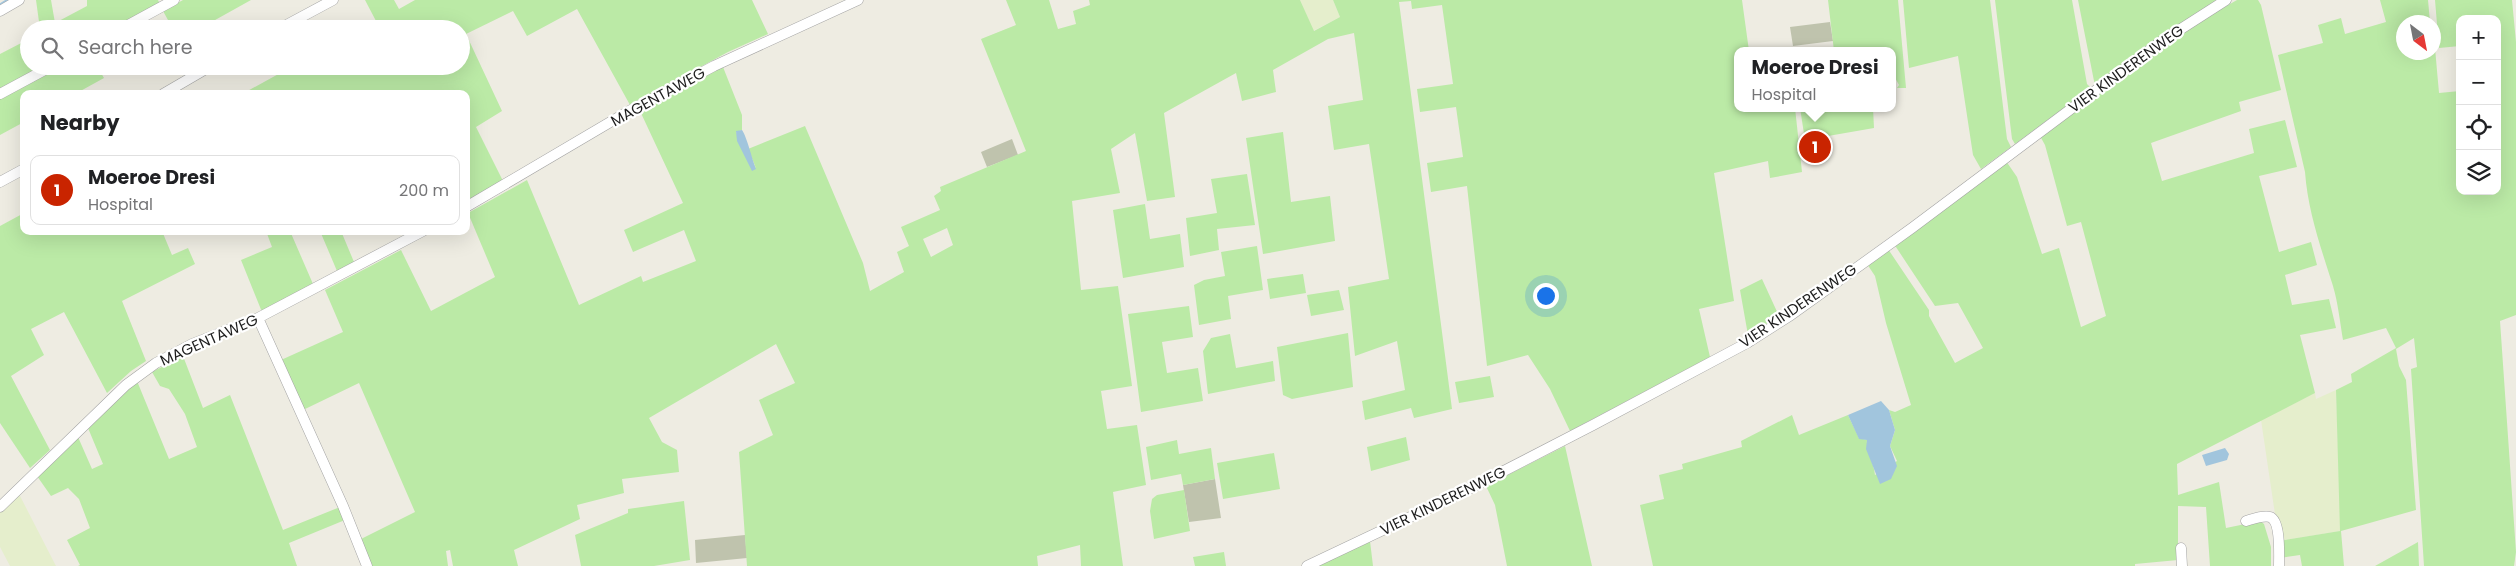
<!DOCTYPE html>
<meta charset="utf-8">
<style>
:root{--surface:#fff;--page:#f6f6f6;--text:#202124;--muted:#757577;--line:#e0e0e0;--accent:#c92400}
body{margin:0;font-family:Poppins,sans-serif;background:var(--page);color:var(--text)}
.controls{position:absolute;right:15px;top:15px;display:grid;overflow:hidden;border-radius:10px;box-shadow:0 5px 20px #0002}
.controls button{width:45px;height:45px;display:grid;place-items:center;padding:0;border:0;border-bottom:1px solid var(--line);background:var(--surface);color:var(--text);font:25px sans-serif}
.compass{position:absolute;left:2396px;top:15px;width:45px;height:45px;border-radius:50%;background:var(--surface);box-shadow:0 5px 20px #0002;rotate:148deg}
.you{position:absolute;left:1545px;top:295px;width:18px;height:18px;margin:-12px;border:4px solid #fff;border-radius:50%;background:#1a73e8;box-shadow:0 0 0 8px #1a73e833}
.badge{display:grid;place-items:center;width:32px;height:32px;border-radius:50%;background:var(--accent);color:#fff;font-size:16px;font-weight:700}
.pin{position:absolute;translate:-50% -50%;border:2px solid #fff;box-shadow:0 1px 5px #0006}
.popup{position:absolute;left:1734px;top:47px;width:162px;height:65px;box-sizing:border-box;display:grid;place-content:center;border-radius:10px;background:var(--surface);filter:drop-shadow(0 1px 4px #0005);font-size:16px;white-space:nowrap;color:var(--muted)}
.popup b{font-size:19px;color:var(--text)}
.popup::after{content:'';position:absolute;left:50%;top:100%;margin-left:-10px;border:10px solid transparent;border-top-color:var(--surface)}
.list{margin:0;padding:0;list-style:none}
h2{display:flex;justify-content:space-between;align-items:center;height:65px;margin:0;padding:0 20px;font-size:21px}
h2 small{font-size:16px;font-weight:400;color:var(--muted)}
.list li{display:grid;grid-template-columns:32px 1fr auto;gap:15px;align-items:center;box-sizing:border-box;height:70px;margin:0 10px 10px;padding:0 10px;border:1px solid var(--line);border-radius:10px}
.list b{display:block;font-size:19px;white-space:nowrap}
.list p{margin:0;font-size:16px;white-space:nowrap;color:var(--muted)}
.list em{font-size:16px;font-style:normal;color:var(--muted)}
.icon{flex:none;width:28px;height:28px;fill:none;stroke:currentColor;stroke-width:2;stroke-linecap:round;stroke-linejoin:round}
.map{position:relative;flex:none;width:2516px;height:566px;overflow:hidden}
.search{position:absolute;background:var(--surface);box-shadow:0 5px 20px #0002;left:20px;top:20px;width:450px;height:55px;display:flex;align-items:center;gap:12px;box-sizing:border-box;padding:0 18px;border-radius:28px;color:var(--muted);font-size:19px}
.panel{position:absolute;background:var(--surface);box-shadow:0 5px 20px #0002;left:20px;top:90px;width:450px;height:145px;border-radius:10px}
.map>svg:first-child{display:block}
.construction{fill:#bfc3ad}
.farmland{fill:#e5eecc}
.grass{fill:#bbeaa6;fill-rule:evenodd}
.water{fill:#a1c5dd}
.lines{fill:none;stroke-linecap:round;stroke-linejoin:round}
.stream{stroke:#a1c5dd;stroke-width:3}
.minor-casing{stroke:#a4a4a4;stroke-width:11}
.minor{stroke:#fff;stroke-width:10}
.labels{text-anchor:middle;stroke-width:4.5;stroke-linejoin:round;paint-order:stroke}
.street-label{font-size:15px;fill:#1d1d1d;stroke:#fff}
</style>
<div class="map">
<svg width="2516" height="566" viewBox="0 0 2516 566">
<rect width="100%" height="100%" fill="#eeece2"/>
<!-- construction -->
<path class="construction" d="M 1830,22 L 1833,41 L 1793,46 L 1790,27 Z
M 1012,139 L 1018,155 L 987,167 L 981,152 Z
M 1215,479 L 1221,518 L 1189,522 L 1183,485 Z
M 745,535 L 747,558 L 696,563 L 695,540 Z"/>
<!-- farmland -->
<path class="farmland" d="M 1300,0 L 1333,0 L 1340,17 L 1313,31 Z
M 2336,390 L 2341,531 L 2279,541 L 2261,420 L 2315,393 L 2316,399 Z
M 19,494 L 56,566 L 10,566 L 0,547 L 0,512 Z"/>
<!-- grass -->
<path class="grass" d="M 36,0 L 51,0 L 55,23 L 87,6 L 87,0 L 158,0 L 160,4 L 115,29 L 40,29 Z
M 183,0 L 251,0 L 199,29 L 173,29 L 163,11 Z
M 365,0 L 394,0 L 399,9 L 415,0 L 752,0 L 768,34 L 728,52 L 630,105 L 577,9 L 527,36 L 513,11 L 466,34 L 502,111 L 476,127 L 503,181 L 466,201 L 466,94 L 242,94 L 293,66 L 461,66 L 461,29 L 362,29 L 376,21 Z
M 1006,0 L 1049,0 L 1058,29 L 1076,24 L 1073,11 L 1090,5 L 1089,0 L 1300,0 L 1314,31 L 1340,17 L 1333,0 L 1742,0 L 1749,51 L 1738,51 L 1738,108 L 1795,108 L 1802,172 L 1770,178 L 1768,161 L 1714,173 L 1734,301 L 1699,309 L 1710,357 L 1570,431 L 1550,389 L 1528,355 L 1487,366 L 1467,186 L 1431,192 L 1427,163 L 1463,157 L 1456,107 L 1420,112 L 1417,89 L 1453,84 L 1442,5 L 1412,9 L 1411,1 L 1399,2 L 1452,409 L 1414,418 L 1411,408 L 1365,420 L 1362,401 L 1405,390 L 1397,341 L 1355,356 L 1348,287 L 1389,279 L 1369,144 L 1334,150 L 1328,106 L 1363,100 L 1354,33 L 1328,39 L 1273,70 L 1276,92 L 1242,101 L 1236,73 L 1164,113 L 1175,197 L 1147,201 L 1135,133 L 1111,149 L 1120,193 L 1072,201 L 1081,290 L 1118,286 L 1132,386 L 1101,391 L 1107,429 L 1137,425 L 1146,485 L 1113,492 L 1123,566 L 1081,566 L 1080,545 L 1037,556 L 1038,566 L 747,566 L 739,452 L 773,435 L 759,400 L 795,383 L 776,344 L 649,418 L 662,442 L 677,450 L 679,472 L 622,479 L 624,493 L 577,505 L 580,519 L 514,550 L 518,566 L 453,566 L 450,550 L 446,551 L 448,566 L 370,566 L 359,540 L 415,512 L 359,383 L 303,410 L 281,360 L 343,332 L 325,290 L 401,250 L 431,311 L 495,277 L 468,213 L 527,180 L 579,305 L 641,276 L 643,282 L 696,261 L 684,230 L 633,252 L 624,230 L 683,203 L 640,111 L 723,67 L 742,115 L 742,130 L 736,132 L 756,168 L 748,149 L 805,126 L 863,263 L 870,291 L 904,272 L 897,252 L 909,246 L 901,227 L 940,210 L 934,196 L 941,191 L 940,187 L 1026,151 L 981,39 L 1016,25 ZM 947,228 L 953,245 L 931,257 L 923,239 Z
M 1828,0 L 1898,0 L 1906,88 L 1897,88 L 1899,85 L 1893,74 L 1892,51 L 1834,51 Z
M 1903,0 L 1990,0 L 2007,139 L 2011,147 L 1981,169 L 1973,155 L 1958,56 L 1909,68 Z
M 1995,0 L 2072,0 L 2087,84 L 2091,88 L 2015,144 L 2012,139 Z
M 2078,0 L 2219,0 L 2095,86 Z
M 2237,0 L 2258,0 L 2261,5 L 2281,90 L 2239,102 L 2241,111 L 2151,143 L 2162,181 L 2254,153 L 2249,129 L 2285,120 L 2297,167 L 2259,176 L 2279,252 L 2311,242 L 2317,265 L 2285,275 L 2292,305 L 2329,299 L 2336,328 L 2300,335 L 2315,393 L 2177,464 L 2178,495 L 2219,482 L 2226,528 L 2260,521 L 2264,524 L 2271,547 L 2271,566 L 2210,566 L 2206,507 L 2178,506 L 2178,560 L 2135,564 L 2135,566 L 1653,566 L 1640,505 L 1664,499 L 1659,475 L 1683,469 L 1682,464 L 1742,447 L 1741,441 L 1792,415 L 1799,435 L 1848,415 L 1859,438 L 1867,440 C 1866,453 1874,462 1875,475 L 1897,461 L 1890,446 L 1895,430 L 1889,410 L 1895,412 L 1911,405 L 1886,323 L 1875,276 L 1867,264 L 1888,249 L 1929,310 L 1929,316 L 1955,363 L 1983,348 L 1958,303 L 1935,306 L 1894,244 L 2006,161 L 2017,177 L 2042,254 L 2059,248 L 2081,327 L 2106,316 L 2081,222 L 2067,226 L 2045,145 L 2040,136 L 2186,29 Z
M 2380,0 L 2428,0 L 2430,22 L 2404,22 L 2404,52 L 2434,52 L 2435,48 L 2439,93 L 2460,91 L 2460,191 L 2497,191 L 2497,19 L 2460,19 L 2460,46 L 2439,48 L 2435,0 L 2512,0 L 2516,42 L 2516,315 L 2500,321 L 2516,552 L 2514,566 L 2424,566 L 2411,369 L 2417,367 L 2414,338 L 2396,349 L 2399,366 L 2406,380 L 2416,510 L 2341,531 L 2344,566 L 2302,566 L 2300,555 L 2280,558 L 2279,541 L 2340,531 L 2336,390 L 2352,382 L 2351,374 L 2396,348 L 2386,328 L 2343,340 C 2340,322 2338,303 2333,286 C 2321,248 2308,212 2305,172 L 2278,55 L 2323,43 L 2318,25 L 2341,18 L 2345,34 L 2386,22 Z
M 29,39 L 29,66 L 46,66 L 0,91 L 0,54 Z
M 57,66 L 97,66 L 104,78 L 75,94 L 24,94 L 24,122 L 0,135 L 0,97 Z
M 1800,108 L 1873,108 L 1874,128 L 1805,140 Z
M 1283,132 L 1291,202 L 1330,196 L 1335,241 L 1263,254 L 1246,138 Z
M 1247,174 L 1255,225 L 1217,229 L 1219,250 L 1190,256 L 1186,218 L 1217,213 L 1211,179 Z
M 1145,204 L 1150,239 L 1180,234 L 1184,267 L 1123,278 L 1113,210 Z
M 24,213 L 24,231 L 162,231 L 172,255 L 188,248 L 195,264 L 122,301 L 146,361 L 131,371 L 107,393 L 64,312 L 31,329 L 44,355 L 11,376 L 50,450 L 30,468 L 0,423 L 0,226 Z
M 266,231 L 290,231 L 313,284 L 262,312 L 241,260 L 272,247 Z
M 320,231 L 341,231 L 354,262 L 337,271 Z
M 1257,246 L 1263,290 L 1228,296 L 1231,319 L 1199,325 L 1194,285 L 1204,280 L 1225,276 L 1221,252 Z
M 1303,274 L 1306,293 L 1270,299 L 1267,279 Z
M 1762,279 L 1779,316 L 1748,335 L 1740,290 Z
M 1339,290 L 1344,310 L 1311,316 L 1307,295 Z
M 1189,306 L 1193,337 L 1162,342 L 1167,373 L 1198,368 L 1203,401 L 1141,412 L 1128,314 Z
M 1348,333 L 1353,387 L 1292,399 L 1283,395 L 1277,347 Z
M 1230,334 L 1236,368 L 1273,361 L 1275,381 L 1208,394 L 1203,351 L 1211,338 Z
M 183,356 L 203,408 L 230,395 L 283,530 L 340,507 L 345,520 L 289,543 L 297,566 L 78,566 L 80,565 L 67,540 L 90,528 L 79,499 L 68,488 L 51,496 L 37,476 L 78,437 L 92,469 L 103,464 L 88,428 L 137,381 L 169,459 L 197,447 L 185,414 L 169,389 L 160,386 L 152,372 Z
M 1490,376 L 1494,397 L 1459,403 L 1455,382 Z
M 1406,437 L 1410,460 L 1371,471 L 1367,447 Z
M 1177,440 L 1179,454 L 1211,448 L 1215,479 L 1183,485 L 1181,474 L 1151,480 L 1146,447 Z
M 1565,446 L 1592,566 L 1507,566 L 1495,505 L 1486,486 Z
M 1274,453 L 1280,489 L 1223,499 L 1217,463 Z
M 1184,490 L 1190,531 L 1154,539 L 1150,511 L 1152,499 L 1157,495 Z
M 684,501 L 690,560 L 654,566 L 581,566 L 575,535 L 628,513 L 628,509 Z
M 1370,541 L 1373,566 L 1317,566 Z
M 2418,542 L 2419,566 L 2375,566 Z
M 1224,552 L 1226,566 L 1195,566 L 1193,557 Z"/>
<!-- water -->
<path class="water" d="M 742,130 C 747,137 752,159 756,169 L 752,171 L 737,141 L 736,131 Z
M 1881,401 L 1889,410 L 1895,430 L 1890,446 L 1897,466 L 1891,479 L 1880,484 L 1866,449 L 1867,440 L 1859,439 L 1848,415 Z
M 2225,448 L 2229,454 L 2227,460 L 2206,466 L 2202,455 Z"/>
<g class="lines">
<!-- stream -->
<path class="stream" d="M 0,5 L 8,0"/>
<!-- minor casing -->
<g class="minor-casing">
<path id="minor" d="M 0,11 L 19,0
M 121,29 L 174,0
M 279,29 L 333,0
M 0,94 L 52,66
M 163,94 L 211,66
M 0,182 L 24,169
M 466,207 L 629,111 L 714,66 L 858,0
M 258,318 L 343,506 L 367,566
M 0,507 L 126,385 L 156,363 L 192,344 L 258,318 L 423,231
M 2246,521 C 2253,519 2263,515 2270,517 C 2281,521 2279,556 2279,566
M 2181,548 L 2182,566
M 1307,566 L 1461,493 L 1593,425 L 1747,343 L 1791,315 L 1912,228 L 2159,43 L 2226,0"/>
</g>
<!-- minor -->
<use href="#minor" class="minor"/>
</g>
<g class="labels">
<!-- street labels -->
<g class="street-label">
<text transform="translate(2126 69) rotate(-36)" y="5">VIER KINDERENWEG</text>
<text transform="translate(658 97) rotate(-29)" y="5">MAGENTAWEG</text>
<text transform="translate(1798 306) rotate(-34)" y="5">VIER KINDERENWEG</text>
<text transform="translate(209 340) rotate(-24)" y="5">MAGENTAWEG</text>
<text transform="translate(1443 501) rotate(-26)" y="5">VIER KINDERENWEG</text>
</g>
</g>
</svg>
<div class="controls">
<button>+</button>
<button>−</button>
<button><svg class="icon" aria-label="locate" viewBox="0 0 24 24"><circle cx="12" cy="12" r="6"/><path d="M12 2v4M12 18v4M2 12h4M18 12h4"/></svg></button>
<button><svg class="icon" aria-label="layers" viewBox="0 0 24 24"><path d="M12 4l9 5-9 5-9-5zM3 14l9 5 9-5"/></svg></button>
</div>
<svg class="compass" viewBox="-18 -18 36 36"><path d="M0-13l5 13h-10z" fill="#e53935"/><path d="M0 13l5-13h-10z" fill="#757577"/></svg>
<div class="you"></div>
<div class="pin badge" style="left:1815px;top:147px">1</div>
<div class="popup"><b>Moeroe Dresi</b>Hospital</div>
<div class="search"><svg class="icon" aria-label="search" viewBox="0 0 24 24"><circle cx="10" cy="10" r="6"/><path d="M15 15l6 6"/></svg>Search here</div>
<section class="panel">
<h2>Nearby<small></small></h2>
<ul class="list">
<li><span class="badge">1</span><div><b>Moeroe Dresi</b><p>Hospital</p></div><em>200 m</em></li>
</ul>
</section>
</div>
